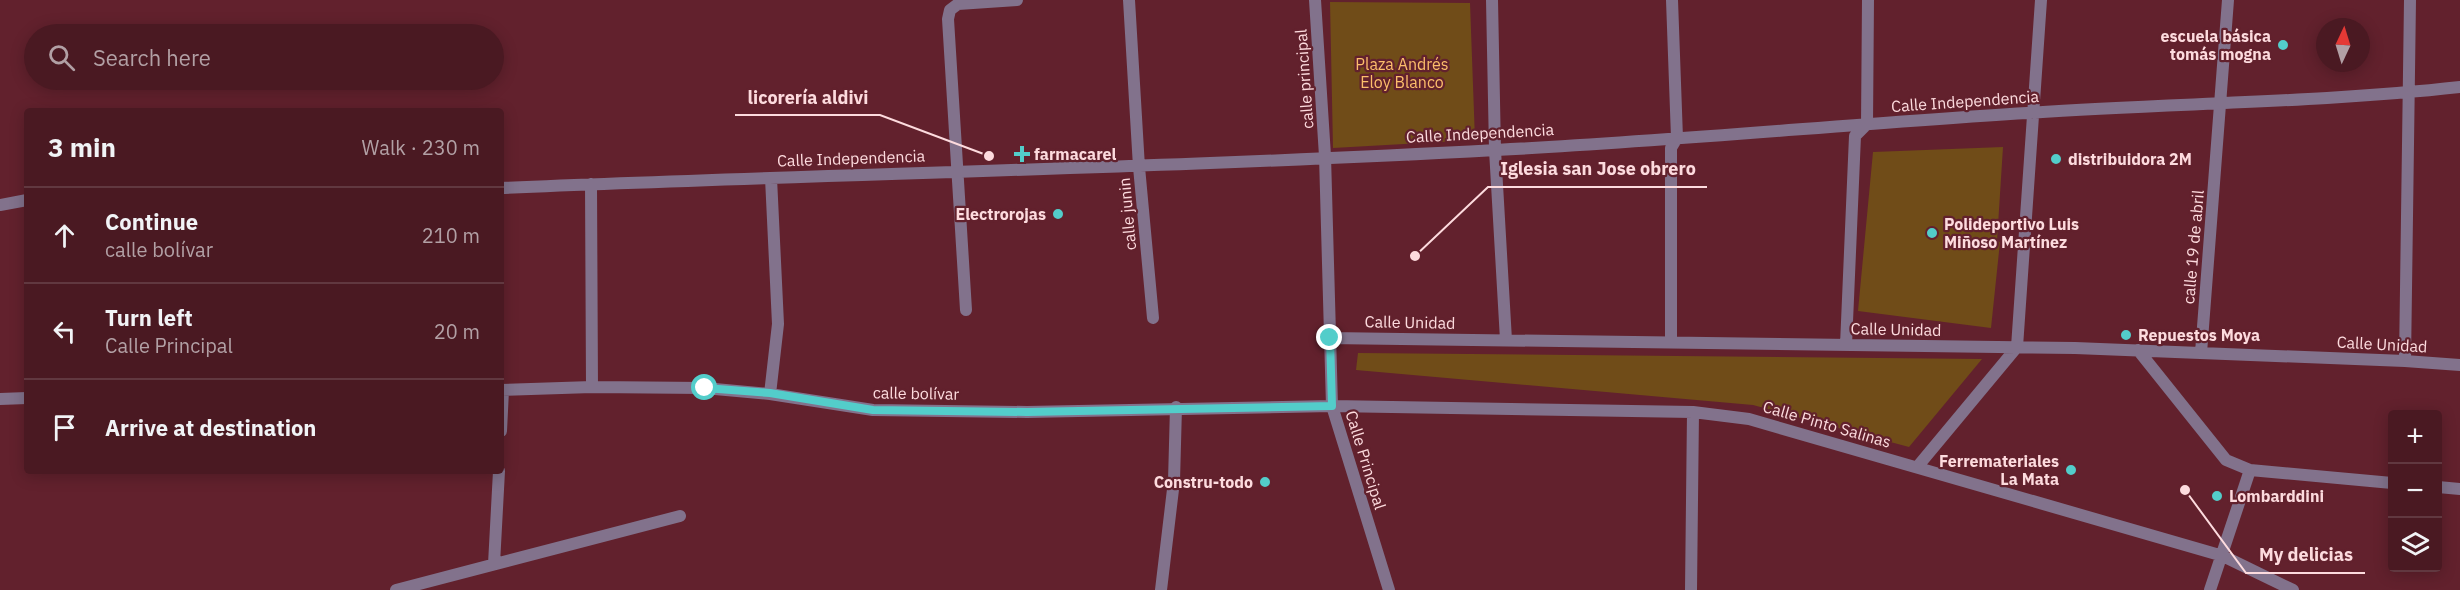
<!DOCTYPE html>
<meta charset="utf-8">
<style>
:root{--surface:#4a1922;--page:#54262f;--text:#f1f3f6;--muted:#b2a0a5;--line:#613840}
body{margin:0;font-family:"IBM Plex Sans",sans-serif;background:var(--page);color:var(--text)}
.controls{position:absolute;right:18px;bottom:18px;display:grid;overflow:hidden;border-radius:6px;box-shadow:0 3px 15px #0003}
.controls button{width:54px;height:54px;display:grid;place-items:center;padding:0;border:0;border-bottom:2px solid var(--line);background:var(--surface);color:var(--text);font:30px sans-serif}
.compass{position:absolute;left:2316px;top:18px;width:54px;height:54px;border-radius:50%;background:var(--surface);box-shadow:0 3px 15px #0003;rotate:4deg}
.stop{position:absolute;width:18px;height:18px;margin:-14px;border:4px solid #53cdca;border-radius:50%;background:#fff}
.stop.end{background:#53cdca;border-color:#fff;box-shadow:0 2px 6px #0008}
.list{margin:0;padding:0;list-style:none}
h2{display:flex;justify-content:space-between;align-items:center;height:78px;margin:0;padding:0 24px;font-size:26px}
h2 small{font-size:20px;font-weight:400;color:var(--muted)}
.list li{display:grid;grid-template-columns:39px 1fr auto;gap:18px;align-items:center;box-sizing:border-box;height:96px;padding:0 24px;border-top:2px solid var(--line)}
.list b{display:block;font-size:22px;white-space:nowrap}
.list p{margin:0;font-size:20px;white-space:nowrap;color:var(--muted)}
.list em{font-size:20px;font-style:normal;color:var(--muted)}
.icon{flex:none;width:33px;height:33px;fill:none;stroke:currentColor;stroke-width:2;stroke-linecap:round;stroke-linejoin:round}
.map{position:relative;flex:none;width:2460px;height:590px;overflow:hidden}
.search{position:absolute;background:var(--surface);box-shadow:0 3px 15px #0003;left:24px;top:24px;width:480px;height:66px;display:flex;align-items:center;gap:15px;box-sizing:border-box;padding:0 21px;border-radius:33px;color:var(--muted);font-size:22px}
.panel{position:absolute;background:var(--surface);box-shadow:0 3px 15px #0003;left:24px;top:108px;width:480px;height:366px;border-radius:6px}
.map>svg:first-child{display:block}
.green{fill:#704c18}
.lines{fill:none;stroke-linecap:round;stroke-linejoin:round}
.minor{stroke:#82728c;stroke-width:12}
.route{stroke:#53cdca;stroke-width:8}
.poi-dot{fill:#53cdca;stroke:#62212d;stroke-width:2}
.labels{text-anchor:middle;stroke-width:4.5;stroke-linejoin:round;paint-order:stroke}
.poi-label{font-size:16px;font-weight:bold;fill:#fddbde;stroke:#62212d;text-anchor:start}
.park-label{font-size:16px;fill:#fcbe6b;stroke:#62212d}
.street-label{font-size:16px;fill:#fddbde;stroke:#62212d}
.leader{fill:none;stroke:#fddbde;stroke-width:2}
.callout-dot{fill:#fddbde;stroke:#62212d;stroke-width:2}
.callout-label{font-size:18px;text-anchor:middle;font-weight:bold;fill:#fddbde;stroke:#62212d;stroke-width:4.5;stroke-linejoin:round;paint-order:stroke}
</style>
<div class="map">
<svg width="2460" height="590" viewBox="0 0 2460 590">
<rect width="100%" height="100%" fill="#62212d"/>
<!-- green -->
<path class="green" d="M 1330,2 L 1470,3 L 1475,140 L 1333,148 Z
M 2003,147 L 1997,241 L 2000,242 L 1991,328 L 1858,311 L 1873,152 Z
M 1358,353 L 1982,359 L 1909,447 L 1753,405 L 1356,370 Z"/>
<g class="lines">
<!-- minor -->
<path class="minor" d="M 1129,0 L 1139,167 L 1153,318
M 1315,0 L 1325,156 L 1332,406 L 1389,590
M 1492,0 L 1495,150 L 1506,340
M 591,184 L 592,387
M 501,188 C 833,174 1165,168 1496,150 C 1673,141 1850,124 2027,113 C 2171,103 2316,103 2460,87
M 0,205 L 27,200
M 966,310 L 948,19 L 950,10 L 958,4 L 1017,0
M 1330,338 L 2075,348 L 2405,361 L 2460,365
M 1671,342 L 1671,148 L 1677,138 L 1672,0
M 1846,345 L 1855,136 L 1867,124 L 1868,0
M 2138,350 L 2226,460 L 2250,470 L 2392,483
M 2201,353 L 2228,0
M 2405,361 L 2410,0
M 501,390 L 592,387 L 704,388 L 770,394 L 873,410 L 1027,412 L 1332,406 L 1693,412 L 1749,419 L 2223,556 L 2293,590
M 770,394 L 778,324 L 771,178
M 0,399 L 27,398
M 501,431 L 503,390
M 1918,466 L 2017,347 L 2041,0
M 2438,487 L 2460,489
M 494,564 L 499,471
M 396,590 L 680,516
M 1161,590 L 1174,481 L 1176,407
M 1691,590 L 1693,412
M 2210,590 L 2250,470"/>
</g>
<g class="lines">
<!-- route -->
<path class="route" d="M 705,388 L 770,393 L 873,410 L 1027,412 L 1332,406 L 1330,338"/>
</g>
<!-- markers -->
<g class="poi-dot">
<circle cx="2283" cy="45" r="6"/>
<path d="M1019 145h6v6h6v6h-6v6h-6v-6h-6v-6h6z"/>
<circle cx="2056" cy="159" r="6"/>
<circle cx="1058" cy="214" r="6"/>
<circle cx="1932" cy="233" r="6"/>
<circle cx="2126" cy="335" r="6"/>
<circle cx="2071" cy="470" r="6"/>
<circle cx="1265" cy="482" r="6"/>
<circle cx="2217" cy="496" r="6"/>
</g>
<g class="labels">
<!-- poi labels -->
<g class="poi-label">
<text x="2271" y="42" text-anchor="end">escuela básica<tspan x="2271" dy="18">tomás mogna</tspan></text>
<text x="1034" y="160">farmacarel</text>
<text x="2068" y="165">distribuidora 2M</text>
<text x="1046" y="220" text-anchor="end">Electrorojas</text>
<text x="1944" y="230">Polideportivo Luis<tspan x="1944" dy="18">Miñoso Martínez</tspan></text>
<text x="2138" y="341">Repuestos Moya</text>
<text x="2059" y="467" text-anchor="end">Ferremateriales<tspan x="2059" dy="18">La Mata</tspan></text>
<text x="1253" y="488" text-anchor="end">Constru-todo</text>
<text x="2229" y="502">Lombarddini</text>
</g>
<!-- park labels -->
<g class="park-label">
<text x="1402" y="70">Plaza Andrés<tspan x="1402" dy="18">Eloy Blanco</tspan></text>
</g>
<!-- street labels -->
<g class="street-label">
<text transform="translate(1304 79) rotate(-94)" y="6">calle principal</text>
<text transform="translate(1965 101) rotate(-4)" y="6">Calle Independencia</text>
<text transform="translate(1480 133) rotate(-3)" y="6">Calle Independencia</text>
<text transform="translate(851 158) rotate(-2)" y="6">Calle Independencia</text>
<text transform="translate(1127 214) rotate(-95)" y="6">calle junin</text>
<text transform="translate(2193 247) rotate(-85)" y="6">calle 19 de abril</text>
<text transform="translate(1410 322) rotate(1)" y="6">Calle Unidad</text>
<text transform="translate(1896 329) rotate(1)" y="6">Calle Unidad</text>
<text transform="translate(2382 344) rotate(3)" y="6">Calle Unidad</text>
<text transform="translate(916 393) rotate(1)" y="6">calle bolívar</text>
<text transform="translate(1827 424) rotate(16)" y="6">Calle Pinto Salinas</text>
<text transform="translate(1366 460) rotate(73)" y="6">Calle Principal</text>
</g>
</g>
<!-- callouts -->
<path class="leader" d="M989 156L880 115H735M1415 256L1488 187H1707M2185 490L2246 573H2365"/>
<g class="callout-dot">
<circle cx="989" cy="156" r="6"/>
<circle cx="1415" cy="256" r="6"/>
<circle cx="2185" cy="490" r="6"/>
</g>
<g class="callout-label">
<text x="808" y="104">licorería aldivi</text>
<text x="1598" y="175">Iglesia san Jose obrero</text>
<text x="2306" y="561">My delicias</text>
</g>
</svg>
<div class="controls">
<button>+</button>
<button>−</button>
<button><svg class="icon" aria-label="layers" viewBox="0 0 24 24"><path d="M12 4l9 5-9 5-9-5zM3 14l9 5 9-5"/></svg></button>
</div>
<svg class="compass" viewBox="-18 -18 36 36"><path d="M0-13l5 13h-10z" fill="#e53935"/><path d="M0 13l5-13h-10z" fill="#b2a0a5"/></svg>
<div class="stop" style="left:705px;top:388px"></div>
<div class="stop end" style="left:1330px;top:338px"></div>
<div class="search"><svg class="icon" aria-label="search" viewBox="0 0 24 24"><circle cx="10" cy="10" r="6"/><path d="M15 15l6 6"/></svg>Search here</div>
<section class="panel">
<h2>3 min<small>Walk · 230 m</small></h2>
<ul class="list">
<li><svg class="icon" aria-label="ahead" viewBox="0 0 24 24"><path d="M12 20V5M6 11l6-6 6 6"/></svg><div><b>Continue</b><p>calle bolívar</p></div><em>210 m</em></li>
<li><svg class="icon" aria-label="left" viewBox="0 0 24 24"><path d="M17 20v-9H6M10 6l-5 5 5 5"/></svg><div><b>Turn left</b><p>Calle Principal</p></div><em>20 m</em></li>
<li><svg class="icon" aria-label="arrive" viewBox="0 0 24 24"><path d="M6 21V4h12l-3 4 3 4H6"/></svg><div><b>Arrive at destination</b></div></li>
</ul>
</section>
</div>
